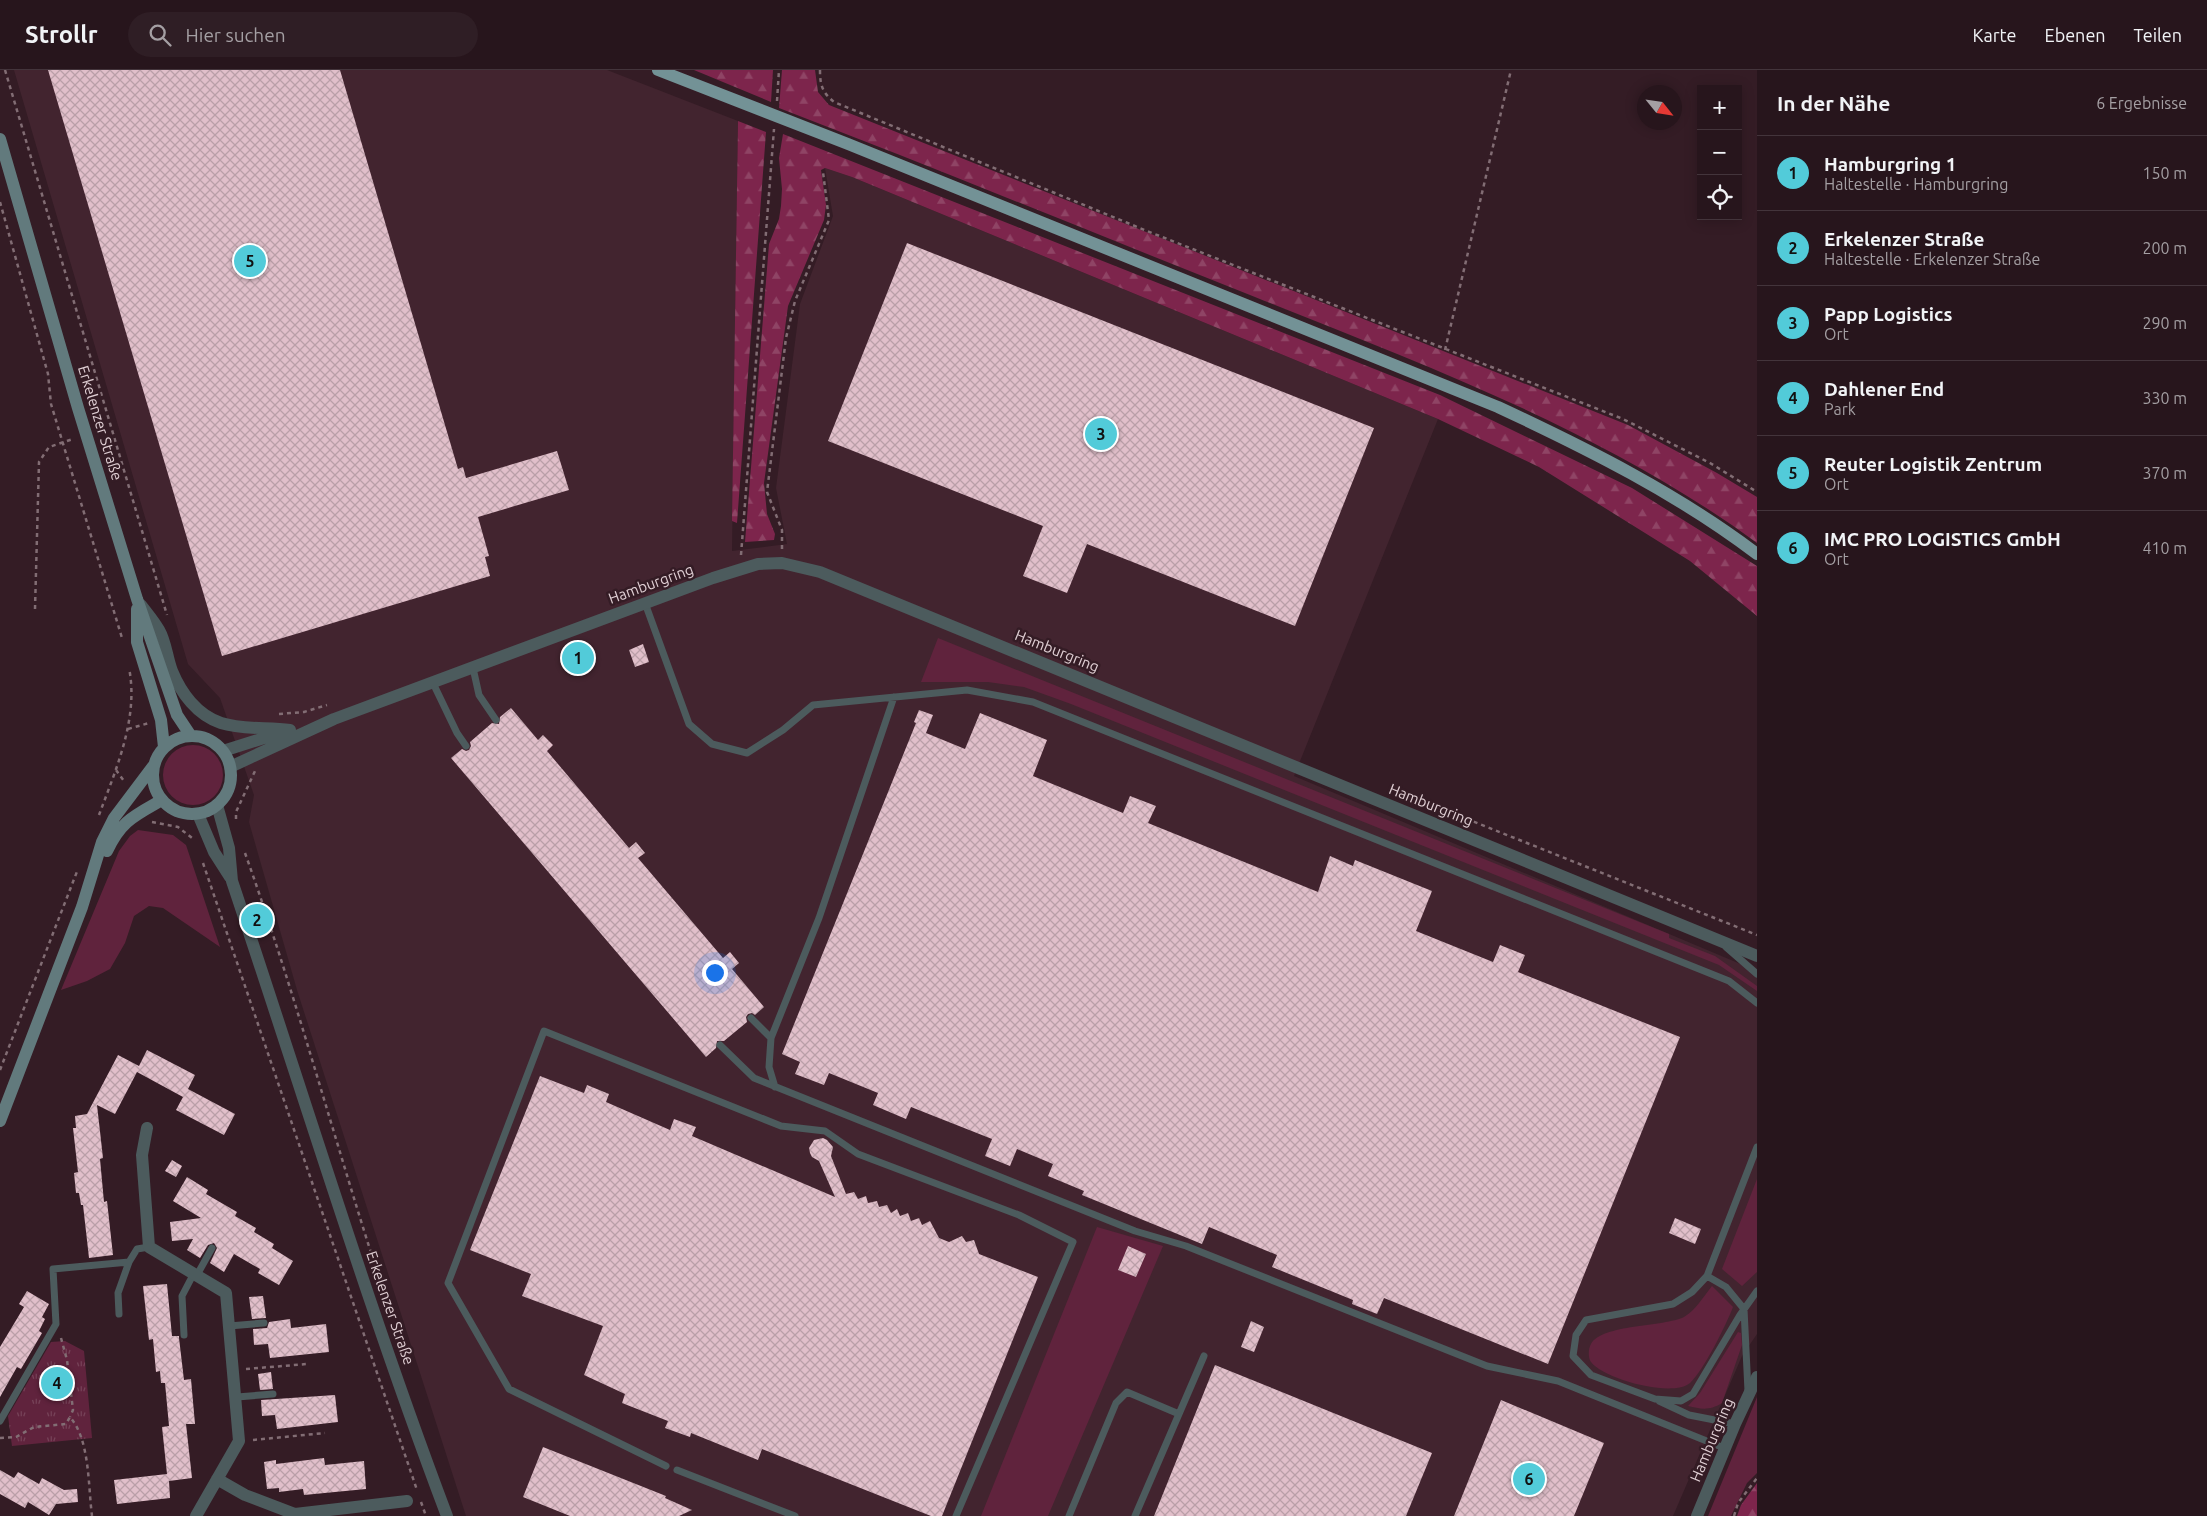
<!DOCTYPE html>
<html lang="de">
<meta charset="utf-8">
<style>
:root{--surface:#27151c;--page:#2f1e25;--text:#f1f3f6;--muted:#a49fa3;--line:#43343b;--accent:#52cbd9}
body{margin:0;font-family:Ubuntu,sans-serif;background:var(--page);color:var(--text)}
.controls{position:absolute;right:15px;top:15px;display:grid;overflow:hidden;border-radius:0px;box-shadow:0 2px 12px #0003}
.controls button{width:45px;height:45px;display:grid;place-items:center;padding:0;border:0;border-bottom:1px solid var(--line);background:var(--surface);color:var(--text);font:25px sans-serif}
.compass{position:absolute;left:1637px;top:15px;width:45px;height:45px;border-radius:50%;background:var(--surface);box-shadow:0 2px 12px #0003;rotate:120deg}
.you{position:absolute;left:714px;top:902px;width:18px;height:18px;margin:-12px;border:4px solid #fff;border-radius:50%;background:#1a73e8;box-shadow:0 0 0 8px #1a73e833}
.badge{display:grid;place-items:center;width:32px;height:32px;border-radius:50%;background:var(--accent);color:#111;font-size:16px;font-weight:700}
.pin{position:absolute;translate:-50% -50%;border:2px solid #fff;box-shadow:0 1px 5px #0006}
.list{margin:0;padding:0;list-style:none}
h2{display:flex;justify-content:space-between;align-items:center;height:65px;margin:0;padding:0 20px;font-size:21px}
h2 small{font-size:16px;font-weight:400;color:var(--muted)}
.list li{display:grid;grid-template-columns:32px 1fr auto;gap:15px;align-items:center;box-sizing:border-box;height:75px;padding:0 20px;border-top:1px solid var(--line)}
.list b{display:block;font-size:19px;white-space:nowrap}
.list p{margin:0;font-size:16px;white-space:nowrap;color:var(--muted)}
.list em{font-size:16px;font-style:normal;color:var(--muted)}
.icon{flex:none;width:28px;height:28px;fill:none;stroke:currentColor;stroke-width:2;stroke-linecap:round;stroke-linejoin:round}
.map{position:relative;flex:none;width:1757px;height:1446px;overflow:hidden}
header{display:flex;align-items:center;gap:30px;box-sizing:border-box;height:70px;padding:0 25px;background:var(--surface);border-bottom:1px solid var(--line)}
header strong{font-size:24px}
nav{display:flex;gap:28px;margin-inline-start:auto;font-size:18px}
.search{width:350px;height:45px;background:var(--page);display:flex;align-items:center;gap:12px;box-sizing:border-box;padding:0 18px;border-radius:28px;color:var(--muted);font-size:19px}
main{display:flex}
aside{flex:1;background:var(--surface)}
.map>svg:first-child{display:block}
.built{fill:#42242f}
.grass{fill:#60233d}
.forest{fill:url(#forest-firs)}
.park{fill:url(#park-tufts)}
.building{fill:url(#building-cross-hatch)}
.lines{fill:none;stroke-linecap:round;stroke-linejoin:round}
.path{stroke:#826d74;stroke-width:2.5;stroke-dasharray:4 4;stroke-linecap:butt}
.service{stroke:#4c5b5d;stroke-width:7}
.minor{stroke:#4c5b5d;stroke-width:12}
.tertiary{stroke:#4c5b5d;stroke-width:12}
.secondary{stroke:#627a7d;stroke-width:12}
.primary{stroke:#739296;stroke-width:12}
.labels{text-anchor:middle;stroke-width:5;stroke-linejoin:round;paint-order:stroke}
.street-label{font-size:15px;fill:#e1d0d5;stroke:#341c25}
</style>
<header>
<strong>Strollr</strong>
<div class="search"><svg class="icon" aria-label="search" viewBox="0 0 24 24"><circle cx="10" cy="10" r="6"/><path d="M15 15l6 6"/></svg>Hier suchen</div>
<nav><a>Karte</a><a>Ebenen</a><a>Teilen</a></nav>
</header>
<main>
<div class="map">
<svg width="1757" height="1446" viewBox="0 0 1757 1446">
<defs>
<pattern id="forest-firs" width="22" height="20" patternUnits="userSpaceOnUse" patternTransform="scale(1.25)"><rect width="22" height="20" fill="#7d254c"/><path d="M5 1l3.5 6h-7zM16 11l3.5 6h-7z" fill="#8f4465"/></pattern>
<pattern id="park-tufts" width="24" height="20" patternUnits="userSpaceOnUse" patternTransform="scale(1.25)"><rect width="24" height="20" fill="#60233d"/><path d="M3 7l-1-3M5 7V3M7 7l1-3M15 17l-1-3M17 17v-4M19 17l1-3" fill="none" stroke="#764258"/></pattern>
<pattern id="building-cross-hatch" width="8" height="8" patternUnits="userSpaceOnUse" patternTransform="scale(1.25)"><rect width="8" height="8" fill="#e1bfca"/><path d="M0 0l8 8M0 8l8-8" fill="none" stroke="#ba9fa8"/></pattern>
</defs>
<rect width="100%" height="100%" fill="#341c25"/>
<!-- built -->
<path class="built" d="M 14,0 L 607,0 L 738,51 L 732,481 L 787,474 L 776,418 L 800,234 L 833,146 L 825,98 L 852,107 L 1438,349 L 1294,706 L 1757,901 L 1757,1264 L 1742,1286 L 1673,1446 L 466,1446 L 297,920 L 249,752 L 254,725 L 220,628 L 188,594 Z"/>
<!-- grass -->
<path class="grass" d="M 938,568 L 1669,864 L 1669,868 L 1715,886 L 1757,916 L 1757,921 L 1719,895 L 1071,634 L 1024,617 L 988,612 L 921,612 Z
M163 705a30 30 0 1 1 60 0a30 30 0 1 1-60 0Z
M 138,760 L 173,765 L 186,775 L 220,877 L 163,838 L 149,836 L 134,846 L 125,873 L 110,899 L 87,911 L 61,920 L 119,781 L 130,766 Z
M 1757,1109 L 1757,1202 L 1742,1216 L 1722,1199 Z
M 1097,1157 L 1163,1176 L 1048,1446 L 981,1446 Z
M 1712,1216 L 1733,1237 C 1726,1255 1704,1300 1690,1313 C 1672,1328 1604,1309 1591,1292 C 1588,1288 1588,1279 1591,1274 C 1602,1254 1664,1257 1684,1247 C 1695,1241 1704,1226 1712,1216 Z
M 1738,1262 L 1741,1263 L 1742,1275 L 1722,1333 C 1709,1341 1701,1339 1688,1336 L 1700,1323 Z
M 1757,1327 L 1757,1403 L 1747,1413 L 1731,1446 L 1708,1446 Z"/>
<!-- forest -->
<path class="forest" d="M 694,0 L 773,0 L 771,32 Z
M 782,0 L 815,0 L 818,22 L 829,35 L 1628,355 L 1717,403 L 1757,427 L 1757,473 C 1606,362 1427,296 1255,227 C 1096,164 938,99 779,38 Z
M 738,51 L 766,62 L 737,453 L 732,451 Z
M 783,64 L 1440,325 L 1632,418 L 1757,496 L 1757,546 L 1690,491 L 1539,397 L 1438,349 L 852,107 L 825,98 L 821,100 L 826,135 L 824,150 L 788,236 L 764,413 L 767,444 L 775,464 L 774,470 L 745,472 L 769,174 L 779,149 L 781,136 L 782,119 L 779,88 Z
M 1757,1413 L 1757,1446 L 1737,1446 L 1741,1435 Z"/>
<!-- park -->
<path class="park" d="M 65,1271 L 84,1281 L 92,1368 L 12,1376 L 8,1346 L 51,1272 Z"/>
<!-- building -->
<path class="building" d="M 48,0 L 340,0 L 458,399 L 463,397 L 466,408 L 557,381 L 569,420 L 478,447 L 489,486 L 485,487 L 490,506 L 222,586 Z
M 907,173 L 1374,358 L 1295,556 L 1087,474 L 1067,523 L 1023,506 L 1043,456 L 828,371 Z
M 643,574 L 649,592 L 635,597 L 629,580 Z
M 511,638 L 538,670 L 543,665 L 553,675 L 547,681 L 629,778 L 636,772 L 645,783 L 638,788 L 723,888 L 730,882 L 739,893 L 732,899 L 764,937 L 755,945 L 752,943 L 748,944 L 746,947 L 747,952 L 724,971 L 717,971 L 716,978 L 706,987 L 451,688 L 462,679 L 466,681 L 469,680 L 471,676 L 470,672 L 492,653 L 499,654 L 500,647 Z
M 919,640 L 933,645 L 926,663 L 965,679 L 980,643 L 1047,670 L 1033,706 L 1123,743 L 1130,726 L 1156,736 L 1148,753 L 1318,822 L 1330,786 L 1353,796 L 1355,790 L 1432,821 L 1416,861 L 1493,892 L 1500,875 L 1525,885 L 1518,902 L 1680,967 L 1548,1294 L 1384,1228 L 1377,1244 L 1352,1234 L 1353,1230 L 1272,1197 L 1277,1185 L 1209,1157 L 1202,1174 L 1082,1125 L 1084,1121 L 1048,1106 L 1053,1094 L 1017,1079 L 1010,1096 L 985,1086 L 992,1069 L 911,1037 L 906,1049 L 873,1035 L 878,1023 L 829,1003 L 824,1015 L 795,1004 L 800,992 L 782,984 L 916,653 L 914,652 Z
M 147,980 L 195,1005 L 188,1019 L 235,1044 L 224,1065 L 176,1040 L 183,1027 L 137,1002 L 115,1044 L 97,1035 L 103,1088 L 100,1089 L 104,1132 L 107,1131 L 113,1185 L 89,1188 L 83,1135 L 81,1135 L 79,1123 L 76,1123 L 74,1103 L 78,1102 L 73,1058 L 76,1058 L 75,1046 L 87,1044 L 118,985 L 139,996 Z
M 540,1006 L 584,1023 L 587,1015 L 609,1024 L 606,1032 L 670,1060 L 674,1049 L 696,1057 L 692,1066 L 835,1127 L 819,1091 L 812,1087 L 810,1083 L 809,1078 L 814,1070 L 823,1068 L 827,1070 L 833,1077 L 831,1086 L 846,1124 L 854,1122 L 858,1129 L 866,1126 L 868,1133 L 877,1131 L 879,1137 L 887,1135 L 891,1143 L 897,1139 L 900,1146 L 908,1143 L 911,1151 L 919,1148 L 922,1155 L 930,1151 L 939,1168 L 949,1172 L 962,1166 L 966,1172 L 974,1170 L 979,1184 L 1038,1207 L 942,1446 L 931,1446 L 762,1379 L 758,1390 L 691,1363 L 690,1367 L 665,1358 L 668,1351 L 622,1333 L 625,1324 L 584,1305 L 603,1256 L 522,1226 L 531,1204 L 470,1180 Z
M 172,1090 L 182,1096 L 176,1107 L 165,1101 Z
M 187,1107 L 208,1120 L 206,1124 L 237,1142 L 235,1146 L 256,1158 L 254,1162 L 274,1174 L 272,1178 L 293,1191 L 279,1215 L 258,1203 L 260,1199 L 234,1184 L 224,1202 L 210,1193 L 217,1178 L 214,1173 L 208,1175 L 200,1188 L 187,1180 L 193,1169 L 172,1171 L 170,1152 L 201,1148 L 173,1131 Z
M 1675,1148 L 1701,1159 L 1695,1174 L 1669,1163 Z
M 1128,1176 L 1146,1184 L 1136,1207 L 1118,1200 Z
M 167,1214 L 172,1266 L 179,1266 L 179,1268 L 184,1310 L 191,1309 L 195,1354 L 186,1354 L 192,1408 L 169,1411 L 170,1428 L 117,1434 L 114,1410 L 167,1404 L 162,1357 L 169,1356 L 165,1313 L 161,1313 L 160,1301 L 156,1302 L 153,1269 L 149,1270 L 143,1216 Z
M 27,1221 L 49,1234 L 42,1247 L 45,1249 L 39,1261 L 42,1263 L 21,1299 L 17,1297 L 0,1327 L 0,1277 L 24,1237 L 19,1234 Z
M 263,1226 L 266,1248 L 252,1249 L 249,1227 Z
M 290,1249 L 291,1258 L 326,1254 L 329,1282 L 270,1288 L 268,1274 L 254,1275 L 253,1259 L 267,1258 L 269,1252 Z
M 1251,1251 L 1264,1257 L 1254,1282 L 1241,1277 Z
M 1215,1295 L 1432,1383 L 1406,1446 L 1154,1446 Z
M 271,1302 L 273,1319 L 260,1320 L 258,1304 Z
M 335,1325 L 338,1352 L 277,1359 L 275,1345 L 262,1346 L 261,1330 Z
M 1501,1330 L 1604,1373 L 1574,1446 L 1454,1446 Z
M 543,1377 L 666,1426 L 665,1428 L 692,1440 L 679,1446 L 570,1446 L 523,1427 Z
M 324,1388 L 325,1395 L 364,1391 L 366,1419 L 304,1425 L 303,1419 L 279,1422 L 279,1418 L 267,1419 L 264,1392 L 276,1390 L 276,1394 Z
M 0,1400 L 14,1408 L 18,1402 L 39,1414 L 42,1408 L 64,1420 L 77,1419 L 78,1432 L 56,1434 L 49,1445 L 28,1432 L 25,1438 L 0,1424 Z"/>
<g class="lines">
<!-- path -->
<path class="path" d="M 5,0 L 167,545
M 820,0 C 820,15 822,22 834,32 L 1147,161 L 1623,349 L 1710,393 L 1757,422
M 777,31 L 779,0
M 0,132 L 48,304 L 51,334 L 122,568
M 1445,280 L 1511,0
M 782,479 L 782,460 L 767,422 L 786,268 L 795,231 L 829,150 L 823,102
M 741,485 L 774,59
M 35,539 L 39,392 L 49,377 L 73,369
M 279,644 L 304,642 L 327,635
M 128,659 L 149,653
M 116,700 L 124,711
M 1392,719 L 1757,865
M 99,745 C 116,699 139,648 129,598
M 236,749 L 236,742 L 255,701
M 152,752 L 178,757 L 192,768
M 245,783 C 297,928 336,1077 384,1223
M 203,793 L 417,1420
M 0,1000 L 78,799
M 61,1268 L 67,1290 L 73,1340 L 70,1347
M 246,1299 L 307,1294
M 0,1368 L 16,1367 L 34,1357 L 66,1354 L 70,1347 C 90,1370 88,1415 92,1446
M 253,1370 L 325,1363
M 421,1432 L 426,1446
M 1734,1446 L 1738,1433 L 1757,1408"/>
<!-- service -->
<path class="service" d="M 645,533 L 689,654 L 712,674 L 747,683 L 783,660 L 813,635 L 967,620 L 1033,632 L 1729,911 L 1757,933
M 473,598 L 479,625 L 496,650
M 433,613 L 457,663 L 466,676
M 1726,877 L 1757,904
M 751,948 L 771,968
M 720,975 L 754,1008 L 1135,1161 L 1186,1176 L 1487,1296 L 1558,1311 L 1724,1378
M 775,1017 L 769,997 L 771,968 L 819,848 L 894,627
M 1757,1077 L 1707,1206 L 1692,1222 L 1673,1234 L 1586,1250 L 1576,1265 L 1573,1286 L 1591,1305 L 1655,1329 L 1681,1331 L 1693,1324 L 1740,1245 L 1757,1221
M 197,1205 L 212,1178
M 1707,1206 L 1726,1217 L 1744,1239 L 1748,1321
M 119,1244 L 118,1223 L 129,1192
M 229,1256 L 264,1253
M 184,1265 L 182,1226 L 194,1203
M 237,1327 L 273,1324
M 1659,1331 L 1689,1345 L 1735,1354
M 0,1351 L 56,1254 L 53,1199 L 129,1192 L 137,1179 L 149,1177
M 666,1396 L 509,1319 L 448,1213 L 544,961 L 781,1056 L 825,1061 L 858,1084 L 1019,1145 L 1073,1172 L 956,1446
M 677,1400 L 795,1446
M 1069,1446 L 1116,1333 L 1127,1322 L 1179,1344
M 1135,1446 L 1204,1286"/>
<!-- minor -->
<path class="minor" d="M 141,535 C 147,543 154,551 159,560 C 166,572 167,588 172,601 C 181,623 197,645 221,653 C 243,660 268,657 290,660
M 223,681 L 283,662
M 230,697 L 334,649 L 713,508 L 758,494 L 782,493 L 820,502 L 1757,886
M 147,1058 L 142,1085 L 149,1177 L 226,1223 L 239,1371 L 196,1446
M 217,1409 L 245,1425 L 295,1444 L 407,1431
M 1697,1446 L 1735,1354 L 1757,1307"/>
<!-- tertiary -->
<path class="tertiary" d="M 217,735 L 229,778 L 232,811 C 303,1023 368,1237 447,1446
M 198,744 L 214,782 L 230,807"/>
<!-- secondary -->
<path class="secondary" d="M 0,69 L 78,338 L 137,529 L 177,645 L 191,666
M 137,539 L 137,572 L 161,650 L 164,677
M153 705a39 39 0 1 1 78 0a39 39 0 1 1-78 0Z
M 107,781 C 121,751 134,746 162,730
M 0,1051 L 82,837 L 102,772 L 114,748 L 154,695"/>
<!-- primary -->
<path class="primary" d="M 658,0 L 848,74 L 1498,337 C 1588,379 1678,424 1757,484"/>
</g>
<g class="labels">
<!-- street labels -->
<g class="street-label">
<text transform="translate(100 353) rotate(73)" y="5">Erkelenzer Straße</text>
<text transform="translate(651 514) rotate(-20)" y="5">Hamburgring</text>
<text transform="translate(1057 581) rotate(22)" y="5">Hamburgring</text>
<text transform="translate(1431 735) rotate(22)" y="5">Hamburgring</text>
<text transform="translate(390 1238) rotate(71)" y="5">Erkelenzer Straße</text>
<text transform="translate(1712 1370) rotate(-67)" y="5">Hamburgring</text>
</g>
</g>
</svg>
<div class="controls">
<button>+</button>
<button>−</button>
<button><svg class="icon" aria-label="locate" viewBox="0 0 24 24"><circle cx="12" cy="12" r="6"/><path d="M12 2v4M12 18v4M2 12h4M18 12h4"/></svg></button>
</div>
<svg class="compass" viewBox="-18 -18 36 36"><path d="M0-13l5 13h-10z" fill="#e53935"/><path d="M0 13l5-13h-10z" fill="#a49fa3"/></svg>
<div class="you"></div>
<div class="pin badge" style="left:578px;top:588px">1</div>
<div class="pin badge" style="left:257px;top:850px">2</div>
<div class="pin badge" style="left:1101px;top:364px">3</div>
<div class="pin badge" style="left:57px;top:1313px">4</div>
<div class="pin badge" style="left:250px;top:191px">5</div>
<div class="pin badge" style="left:1529px;top:1409px">6</div>
</div>
<aside>
<h2>In der Nähe<small>6 Ergebnisse</small></h2>
<ul class="list">
<li><span class="badge">1</span><div><b>Hamburgring 1</b><p>Haltestelle · Hamburgring</p></div><em>150 m</em></li>
<li><span class="badge">2</span><div><b>Erkelenzer Straße</b><p>Haltestelle · Erkelenzer Straße</p></div><em>200 m</em></li>
<li><span class="badge">3</span><div><b>Papp Logistics</b><p>Ort</p></div><em>290 m</em></li>
<li><span class="badge">4</span><div><b>Dahlener End</b><p>Park</p></div><em>330 m</em></li>
<li><span class="badge">5</span><div><b>Reuter Logistik Zentrum</b><p>Ort</p></div><em>370 m</em></li>
<li><span class="badge">6</span><div><b>IMC PRO LOGISTICS GmbH</b><p>Ort</p></div><em>410 m</em></li>
</ul>
</aside>
</main>
